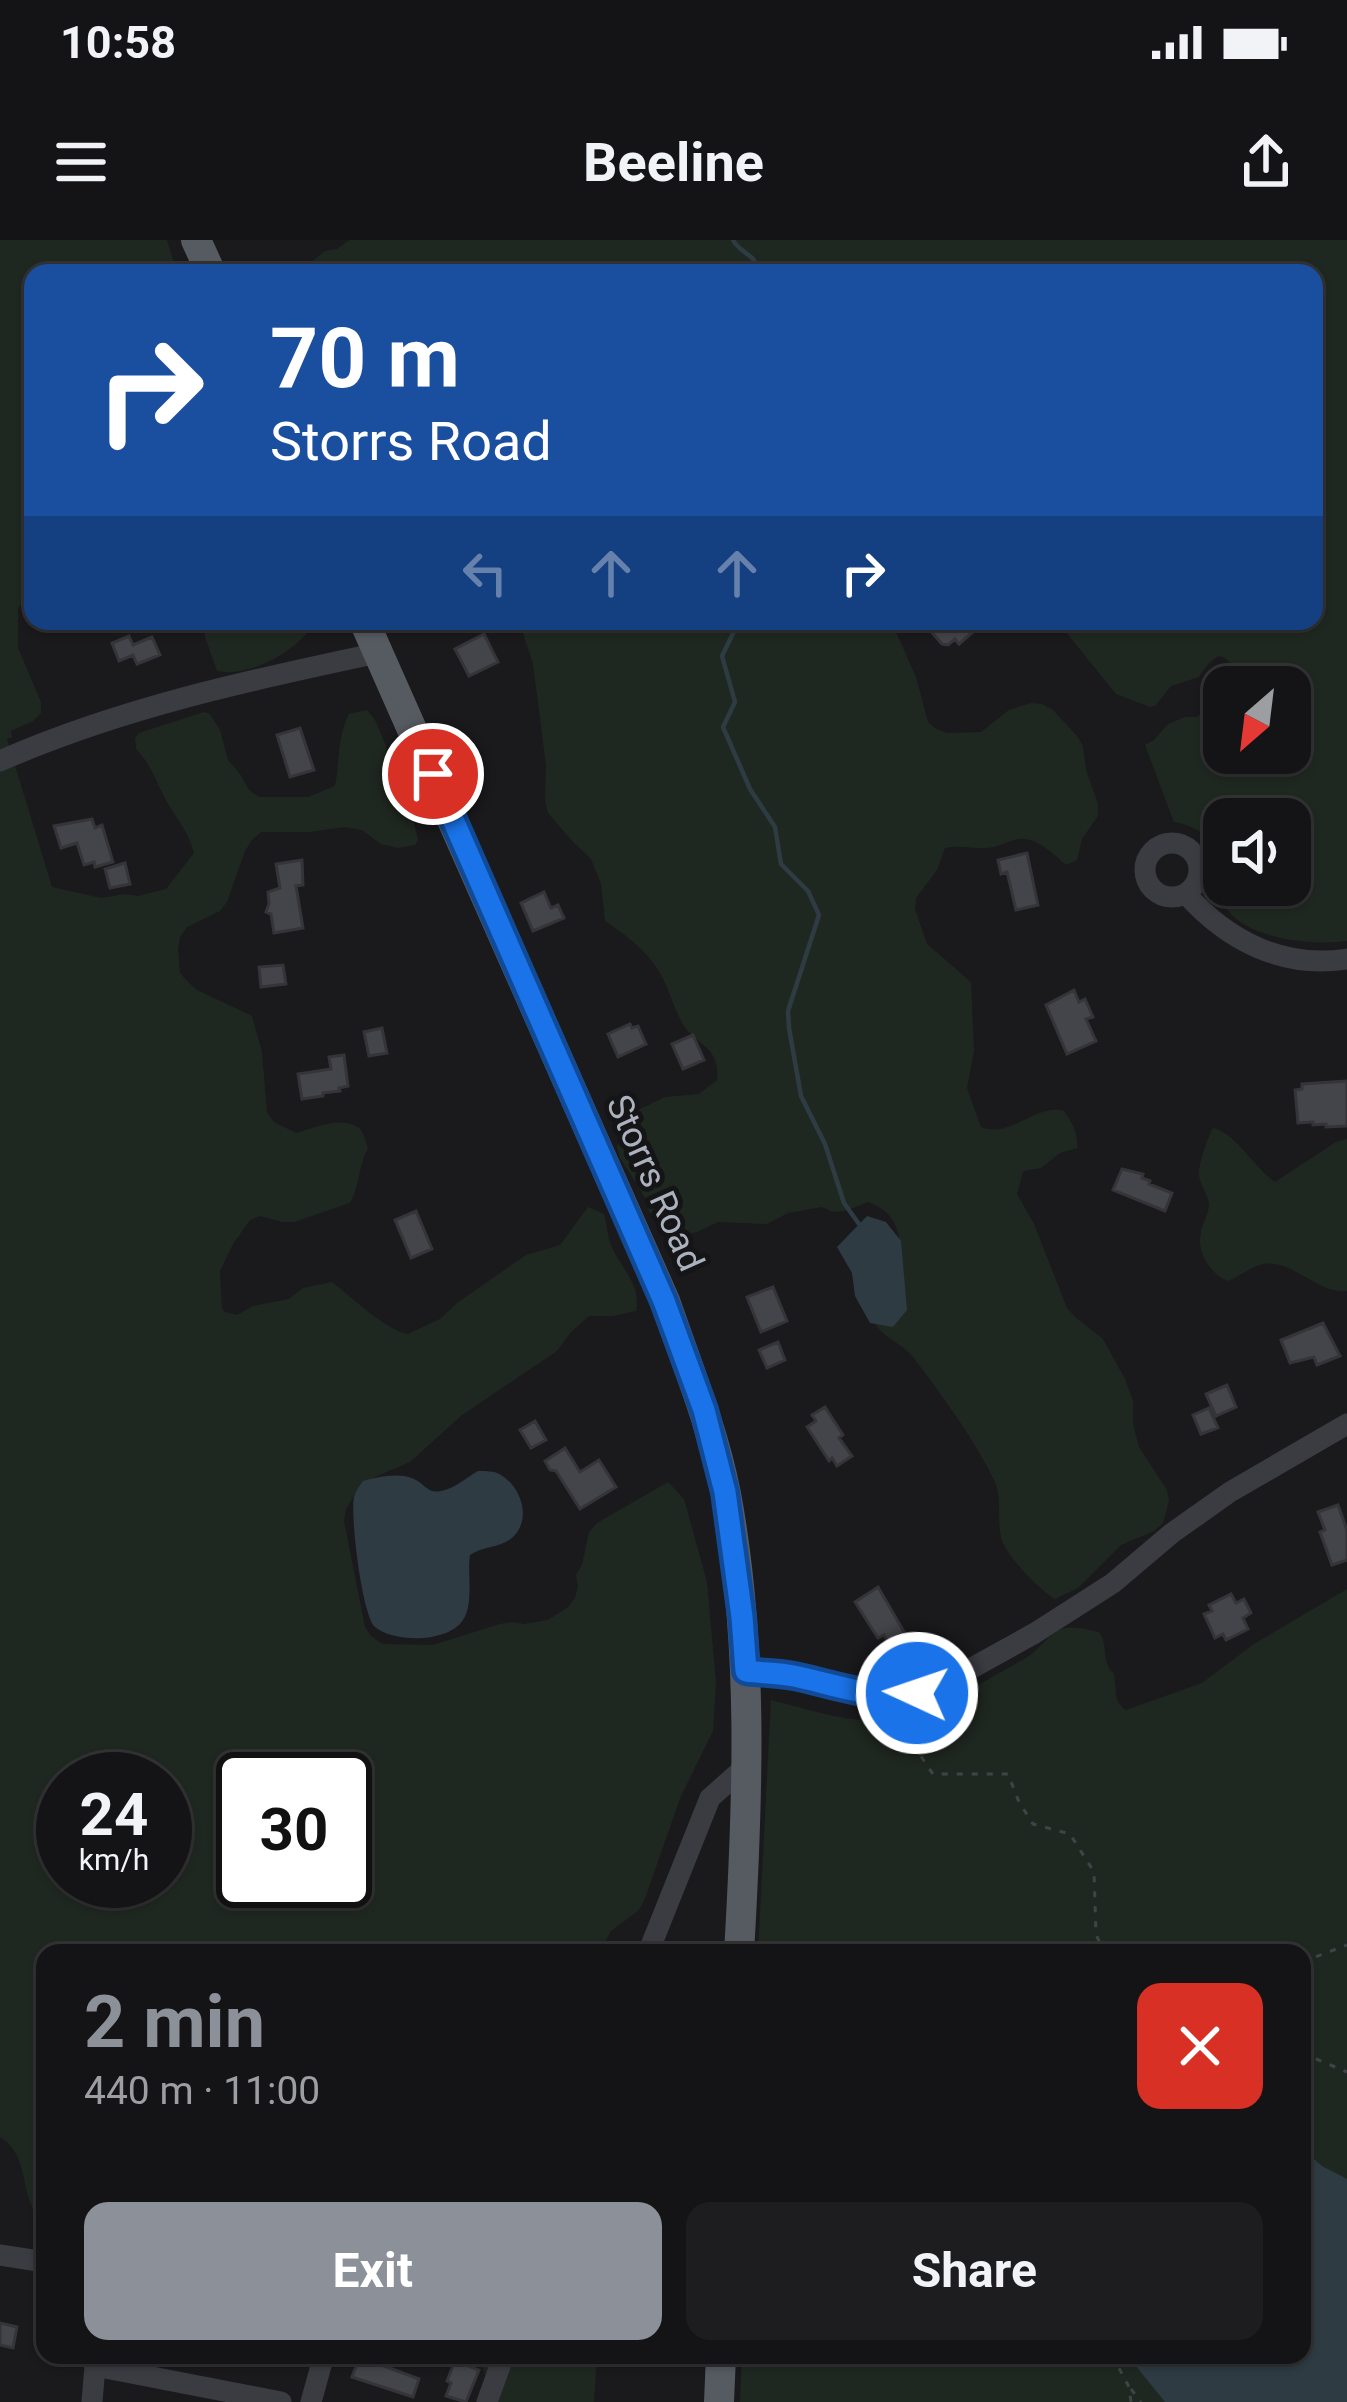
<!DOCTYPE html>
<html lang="en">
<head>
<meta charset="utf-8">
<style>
  :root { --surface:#141416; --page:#1d1d1f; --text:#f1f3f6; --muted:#9d9ea1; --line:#333335; --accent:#8c9099 }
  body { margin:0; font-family:Roboto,sans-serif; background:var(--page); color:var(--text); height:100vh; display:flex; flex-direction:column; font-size:45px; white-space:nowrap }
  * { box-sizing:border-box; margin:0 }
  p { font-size:39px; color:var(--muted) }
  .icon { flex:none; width:66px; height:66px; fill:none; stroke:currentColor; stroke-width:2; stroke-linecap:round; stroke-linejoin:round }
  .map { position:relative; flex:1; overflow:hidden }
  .side { position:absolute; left:36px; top:1704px; width:1275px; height:420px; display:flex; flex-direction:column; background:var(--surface); border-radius:24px; box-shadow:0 3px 9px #0004,0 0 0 3px var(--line) }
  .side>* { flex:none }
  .top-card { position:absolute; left:24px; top:24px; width:1299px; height:366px; border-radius:24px; box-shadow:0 3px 9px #0004,0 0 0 3px var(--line); background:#1a4fa0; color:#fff; overflow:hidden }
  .needle { width:78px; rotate:208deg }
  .buttons { position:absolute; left:1203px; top:426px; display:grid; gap:24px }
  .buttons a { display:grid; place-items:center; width:108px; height:108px; border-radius:24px; background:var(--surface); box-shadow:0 3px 9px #0004,0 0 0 3px var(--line); font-size:60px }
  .speed { position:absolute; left:36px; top:1512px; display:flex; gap:24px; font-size:60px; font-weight:700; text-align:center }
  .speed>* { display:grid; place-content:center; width:156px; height:156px; border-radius:50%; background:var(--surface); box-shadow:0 3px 9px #0004,0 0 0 3px var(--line); line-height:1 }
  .speed small { font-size:30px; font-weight:400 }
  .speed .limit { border:6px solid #111; border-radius:18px; background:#fff; color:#111 }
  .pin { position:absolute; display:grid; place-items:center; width:102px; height:102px; color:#fff; margin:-51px; border:6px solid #fff; border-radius:50%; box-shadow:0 3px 12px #0007 }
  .me { position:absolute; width:132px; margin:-66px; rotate:273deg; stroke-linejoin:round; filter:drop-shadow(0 0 9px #0008) }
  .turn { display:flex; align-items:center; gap:42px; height:252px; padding:0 48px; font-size:54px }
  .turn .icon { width:156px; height:156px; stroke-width:2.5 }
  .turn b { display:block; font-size:84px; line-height:102px }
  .lanes { display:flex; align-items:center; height:114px; padding:0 48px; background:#0003; justify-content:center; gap:60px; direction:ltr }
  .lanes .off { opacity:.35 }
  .round { display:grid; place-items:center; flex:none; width:126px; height:126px; border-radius:24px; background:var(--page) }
  .head { display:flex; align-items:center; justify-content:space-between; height:204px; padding:0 48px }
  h1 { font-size:72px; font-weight:700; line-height:90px; color:var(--accent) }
  .cta { display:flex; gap:24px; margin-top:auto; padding:24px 48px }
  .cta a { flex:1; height:138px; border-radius:24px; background:var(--accent); color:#fff; font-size:48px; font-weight:700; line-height:138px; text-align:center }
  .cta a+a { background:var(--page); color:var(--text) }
  .status { display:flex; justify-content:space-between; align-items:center; height:84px; padding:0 60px; background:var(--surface); direction:ltr }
  .status svg { height:33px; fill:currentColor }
  header { display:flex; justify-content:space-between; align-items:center; height:156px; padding:0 48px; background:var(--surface); font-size:54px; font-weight:700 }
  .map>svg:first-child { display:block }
  .green { fill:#1f2820; fill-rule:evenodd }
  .water { fill:#2e3b42 }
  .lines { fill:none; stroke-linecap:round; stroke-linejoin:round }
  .stream { stroke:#2e3b42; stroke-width:4.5 }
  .building { fill:#44454a; stroke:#343439; stroke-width:3 }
  .path { stroke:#404449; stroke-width:3; stroke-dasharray:6 9; stroke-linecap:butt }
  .street { stroke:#3a3c42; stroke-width:21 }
  .primary { stroke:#565a61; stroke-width:30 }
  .route-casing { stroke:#114b97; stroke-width:30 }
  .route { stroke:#1a73e8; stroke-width:21 }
  .labels { text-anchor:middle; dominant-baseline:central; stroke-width:10; stroke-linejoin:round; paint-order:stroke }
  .street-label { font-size:36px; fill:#abb2bd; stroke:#151518 }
</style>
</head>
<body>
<div class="status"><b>10:58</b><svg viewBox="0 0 49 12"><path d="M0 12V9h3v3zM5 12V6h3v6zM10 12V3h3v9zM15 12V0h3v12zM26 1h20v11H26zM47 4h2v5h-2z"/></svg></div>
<header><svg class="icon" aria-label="menu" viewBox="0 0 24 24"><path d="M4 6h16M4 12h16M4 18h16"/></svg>Beeline<svg class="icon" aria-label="share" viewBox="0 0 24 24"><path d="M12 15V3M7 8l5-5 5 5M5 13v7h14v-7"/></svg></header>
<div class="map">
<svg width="1347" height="2162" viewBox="0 0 1347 2162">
  <rect width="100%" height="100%" fill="#1a1a1d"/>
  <path class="green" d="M0,0H167L177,33H33V357L26,359L18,368V408L41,462V473L33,481L11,491L12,497L7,499L52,647L101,658L125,654L138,656L166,649L194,613C188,590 177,580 166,560C156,542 151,524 136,509L135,498L139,493L204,472L210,474L220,490L228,520L240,534L249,550L259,557H308L335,546C340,521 337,497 349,474L367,470L375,480L386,506L392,537L409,564L418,600L415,605L398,608L381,604L362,590L345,587L309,592H261L252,600L245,611L227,662L220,671L187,687L180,697L178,709L180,733L188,742L197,750L252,776L262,812L267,872L274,882L296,893C313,888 342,875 359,888C363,891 366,903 368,908C358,926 360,945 350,963L294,982H282L260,976L250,980L233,1004L220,1031L222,1068L225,1072L237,1075L253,1066L289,1059L303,1048L332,1042C352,1057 385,1090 408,1094L440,1079L457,1063L526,1015L560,1005L588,967L604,974C607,984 607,995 611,1005C620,1028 642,1044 636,1071L613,1076H589L571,1092L557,1111L462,1175L410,1222L377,1236L358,1249L346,1269L344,1281L365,1387L371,1396L382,1404L433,1405L500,1384L512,1382L524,1384L548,1380L568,1367L575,1358L578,1346L576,1335L582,1325L589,1292L597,1283L668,1242L684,1259L707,1342L716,1443L713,1491L681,1556L645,1658L639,1670L611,1691L599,1713H45V1992C39,1980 32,1969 28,1956C22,1934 22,1910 0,1897ZM63,1539H165V1641H63ZM243,1539H345V1641H243Z
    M350,0H1347V701C1310,706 1232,699 1219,654C1217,644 1219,635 1219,625C1216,600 1197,585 1174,582L1145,505L1154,500L1168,484L1185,477H1196L1224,461V513H1290V447H1238L1237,429L1224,417L1218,416L1209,423L1199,437L1171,446L1156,465L1150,467L1116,454L1057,381H1314V33H297L325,11L337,9ZM1290,579V645H1224V579Z
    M204,381H315C300,410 250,438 217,431L205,397Z
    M519,381H891L916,437L928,482L936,489L947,493L981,492L1009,470L1031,463L1042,464L1053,470L1077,496L1083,506L1086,530L1098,564V576L1082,599L1077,620L1066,625C1052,613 1034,594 1014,600C1003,603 997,608 985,608C971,608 959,605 945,608L937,630L916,658L915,669L927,704L971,742L974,811L967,848L981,887C1011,899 1036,863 1064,871C1073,884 1078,893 1077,908L1060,913L1041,928L1023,931L1017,954L1034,984L1067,1068L1075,1077L1103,1099L1125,1139L1133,1161V1184L1139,1207L1167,1250L1169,1261L1163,1283L1154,1291L1121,1305L1078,1348L1055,1359C1040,1350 1004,1314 1001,1297C997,1279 1002,1258 995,1242C975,1200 941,1154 913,1117C901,1102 882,1098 873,1080L897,1055C899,1018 911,977 868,962L845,971L833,972L822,967L788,973L767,984L718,982L697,992L672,997L661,992L649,971L646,959L620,918L617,907L624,885L630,874L665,857L699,854L717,840C720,807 700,808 684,786C674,770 670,750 660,733C648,712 625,694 605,681L601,644L591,619L573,602L548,573L545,561L546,525L533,424Z
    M1213,888C1236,893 1254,928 1275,942L1336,902L1347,899V1051C1317,1054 1293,1019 1263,1024C1251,1026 1240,1037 1227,1041C1210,1033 1196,1012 1201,992C1203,982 1209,974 1209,964C1208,954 1200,945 1199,935C1198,926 1208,896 1213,888Z
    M1347,1349V2162H740L742,2115H1302V1713H758L771,1460C812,1470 856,1487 899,1478C936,1471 992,1437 1026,1418C1039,1410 1048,1394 1062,1389C1074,1385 1088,1390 1099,1392C1107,1404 1103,1410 1107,1423C1112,1439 1114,1425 1115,1443C1117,1458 1114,1461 1126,1470L1202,1443L1254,1404Z
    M442,2115H597L594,2162H482L486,2139L483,2128Z"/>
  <path class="water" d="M867,976L886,982L901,1001L907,1070L893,1087L870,1083L855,1056L852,1033L837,1007Z
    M478,1231C483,1231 492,1231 497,1233C520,1243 533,1278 513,1297C501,1308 482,1306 470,1315C467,1335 474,1363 463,1380C448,1403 394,1403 375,1387C362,1376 350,1275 354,1257C356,1250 359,1247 363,1241C377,1237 400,1232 414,1239C425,1244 428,1254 441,1251C454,1249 467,1237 478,1231Z
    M1302,1909L1322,1926L1347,1939V2162H1165L1127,2115H1302Z"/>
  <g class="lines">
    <path class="stream" d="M733,0C740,14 758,14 758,33
      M739,381L722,416L735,462L723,487L750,549L775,587L781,624L808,651L819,675L788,771L789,788L801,856L825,904L844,963L859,984"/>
  </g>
  <path class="building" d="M922,381H965L974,391L959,404L955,399L948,405L942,404Z
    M484,394L498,422L469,436L455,409Z
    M129,396L133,405L152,397L160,415L137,424L133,415L119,421L112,403Z
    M300,488L314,530L290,537L277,495Z
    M92,579L95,588L102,585L113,622L95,627L94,622L84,625L77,603L61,608L54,586Z
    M1027,613L1038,665L1016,670L1007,632L1001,634L998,620Z
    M302,620L303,645L296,646L303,688L274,693L271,674L266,672L269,664L268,652L280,648L276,624Z
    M125,623L130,644L110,648L105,629Z
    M544,652L551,668L558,665L564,678L533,691L521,663Z
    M283,725L286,744L261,747L259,727Z
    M1074,750L1079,762L1085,759L1093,777L1086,779L1096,801L1067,814L1046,765Z
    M630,784L632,788L638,786L646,804L618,817L608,794Z
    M382,788L387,813L369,816L364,792Z
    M693,795L704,820L683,829L672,804Z
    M344,815L348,846L339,848L340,851L323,853V856L302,859L298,834L331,829L329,817Z
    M1347,841V886L1326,887V884L1313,885V882L1298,883L1295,850L1302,849V844Z
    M1122,929L1143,934L1142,938L1150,941L1149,944L1172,953L1165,971L1113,950Z
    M416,971L432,1009L411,1018L395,980Z
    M773,1047L787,1081L761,1092L747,1057Z
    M1323,1083L1340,1116L1317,1125L1314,1117L1290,1123L1281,1100Z
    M778,1102L785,1120L767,1128L759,1110Z
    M1227,1145L1236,1167L1216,1176L1206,1154Z
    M825,1167L843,1195L839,1198L852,1216L837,1226L832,1218L829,1221L807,1187L816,1181L812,1175Z
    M1209,1168L1218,1188L1201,1194L1193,1175Z
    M535,1181L546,1200L531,1208L520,1190Z
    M565,1208L580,1232L599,1220L616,1247L580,1269L556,1231L550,1230L545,1221Z
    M1338,1265L1347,1290V1320L1332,1325L1320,1292L1325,1290L1318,1272Z
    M878,1347L907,1397L891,1407L884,1395L878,1398L855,1362Z
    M1231,1354L1236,1363L1244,1359L1251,1373L1243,1378L1248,1389L1226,1400L1223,1394L1215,1398L1204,1374L1212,1371L1209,1365Z
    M0,2083L17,2087L13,2108L0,2105Z
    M360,2115H388L384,2126L419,2139L413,2157L352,2137Z
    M455,2121L479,2130L466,2162L446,2156L451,2143L447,2141Z"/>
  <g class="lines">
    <path class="path" d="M917,1473L916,1509L933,1534H1008L1019,1562L1033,1584L1070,1594L1094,1632L1096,1694L1104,1713
      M1302,1722L1347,1705
      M1302,1813L1347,1832
      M1112,2115L1129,2147L1131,2162
      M1131,2149L1141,2162"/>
    <path class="street" d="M0,521C120,468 250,440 378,413
      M1145 630a27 27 0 1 1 54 0a27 27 0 1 1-54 0Z
      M1186,654C1228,701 1283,729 1347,719
      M746,1431L786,1435L874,1454L900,1456L917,1453L972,1428L1035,1393L1113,1343L1172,1293L1230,1252L1347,1184
      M648,1713L710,1558L745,1527
      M0,2015L45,2022
      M91,2116L95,2126L92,2162
      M95,2126L281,2162
      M311,2162L324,2115
      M487,2162L504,2115"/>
    <path class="primary" d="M196,0L211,33
      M364,381L665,1061C687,1125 713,1188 726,1254C754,1405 748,1560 739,1713
      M719,2162L721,2115"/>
  </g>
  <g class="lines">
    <g class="route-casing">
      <path id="route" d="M433,534L664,1061L704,1170L725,1252L742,1377L746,1431C762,1433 778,1433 794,1436C833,1444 877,1461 917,1453"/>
    </g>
    <use href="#route" class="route"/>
  </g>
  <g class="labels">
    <g class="street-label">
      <text transform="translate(655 943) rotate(66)">Storrs Road</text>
    </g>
  </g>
</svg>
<div class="buttons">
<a><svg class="needle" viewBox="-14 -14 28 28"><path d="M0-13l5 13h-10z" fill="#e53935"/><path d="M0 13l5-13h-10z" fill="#9d9ea1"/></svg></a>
<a><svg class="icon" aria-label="sound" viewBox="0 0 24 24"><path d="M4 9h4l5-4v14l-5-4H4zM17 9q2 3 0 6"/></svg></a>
</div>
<div class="speed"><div>24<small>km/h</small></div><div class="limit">30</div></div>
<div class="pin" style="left:433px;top:534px;background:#d93025"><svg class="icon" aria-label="arrive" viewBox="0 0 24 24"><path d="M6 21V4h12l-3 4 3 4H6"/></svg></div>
<svg class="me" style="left:917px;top:1453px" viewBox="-20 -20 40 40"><circle r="17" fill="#1a73e8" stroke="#fff" stroke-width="3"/><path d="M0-11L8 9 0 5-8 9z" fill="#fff"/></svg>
<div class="top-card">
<div class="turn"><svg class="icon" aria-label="right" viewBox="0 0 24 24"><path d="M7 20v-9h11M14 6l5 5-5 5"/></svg><div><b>70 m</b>Storrs Road</div></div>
<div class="lanes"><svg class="icon off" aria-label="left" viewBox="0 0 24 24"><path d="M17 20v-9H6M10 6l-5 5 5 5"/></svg><svg class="icon off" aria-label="ahead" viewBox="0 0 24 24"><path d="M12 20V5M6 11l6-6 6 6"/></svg><svg class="icon off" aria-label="ahead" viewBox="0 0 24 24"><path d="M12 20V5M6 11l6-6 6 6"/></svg><svg class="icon" aria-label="right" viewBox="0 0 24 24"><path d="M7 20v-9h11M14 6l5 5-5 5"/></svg></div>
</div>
<section class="side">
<div class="head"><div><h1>2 min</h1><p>440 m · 11:00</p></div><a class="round" style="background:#d93025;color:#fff"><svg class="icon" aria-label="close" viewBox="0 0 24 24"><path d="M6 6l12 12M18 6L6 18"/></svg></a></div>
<div class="cta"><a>Exit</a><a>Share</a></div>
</section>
</div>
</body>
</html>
